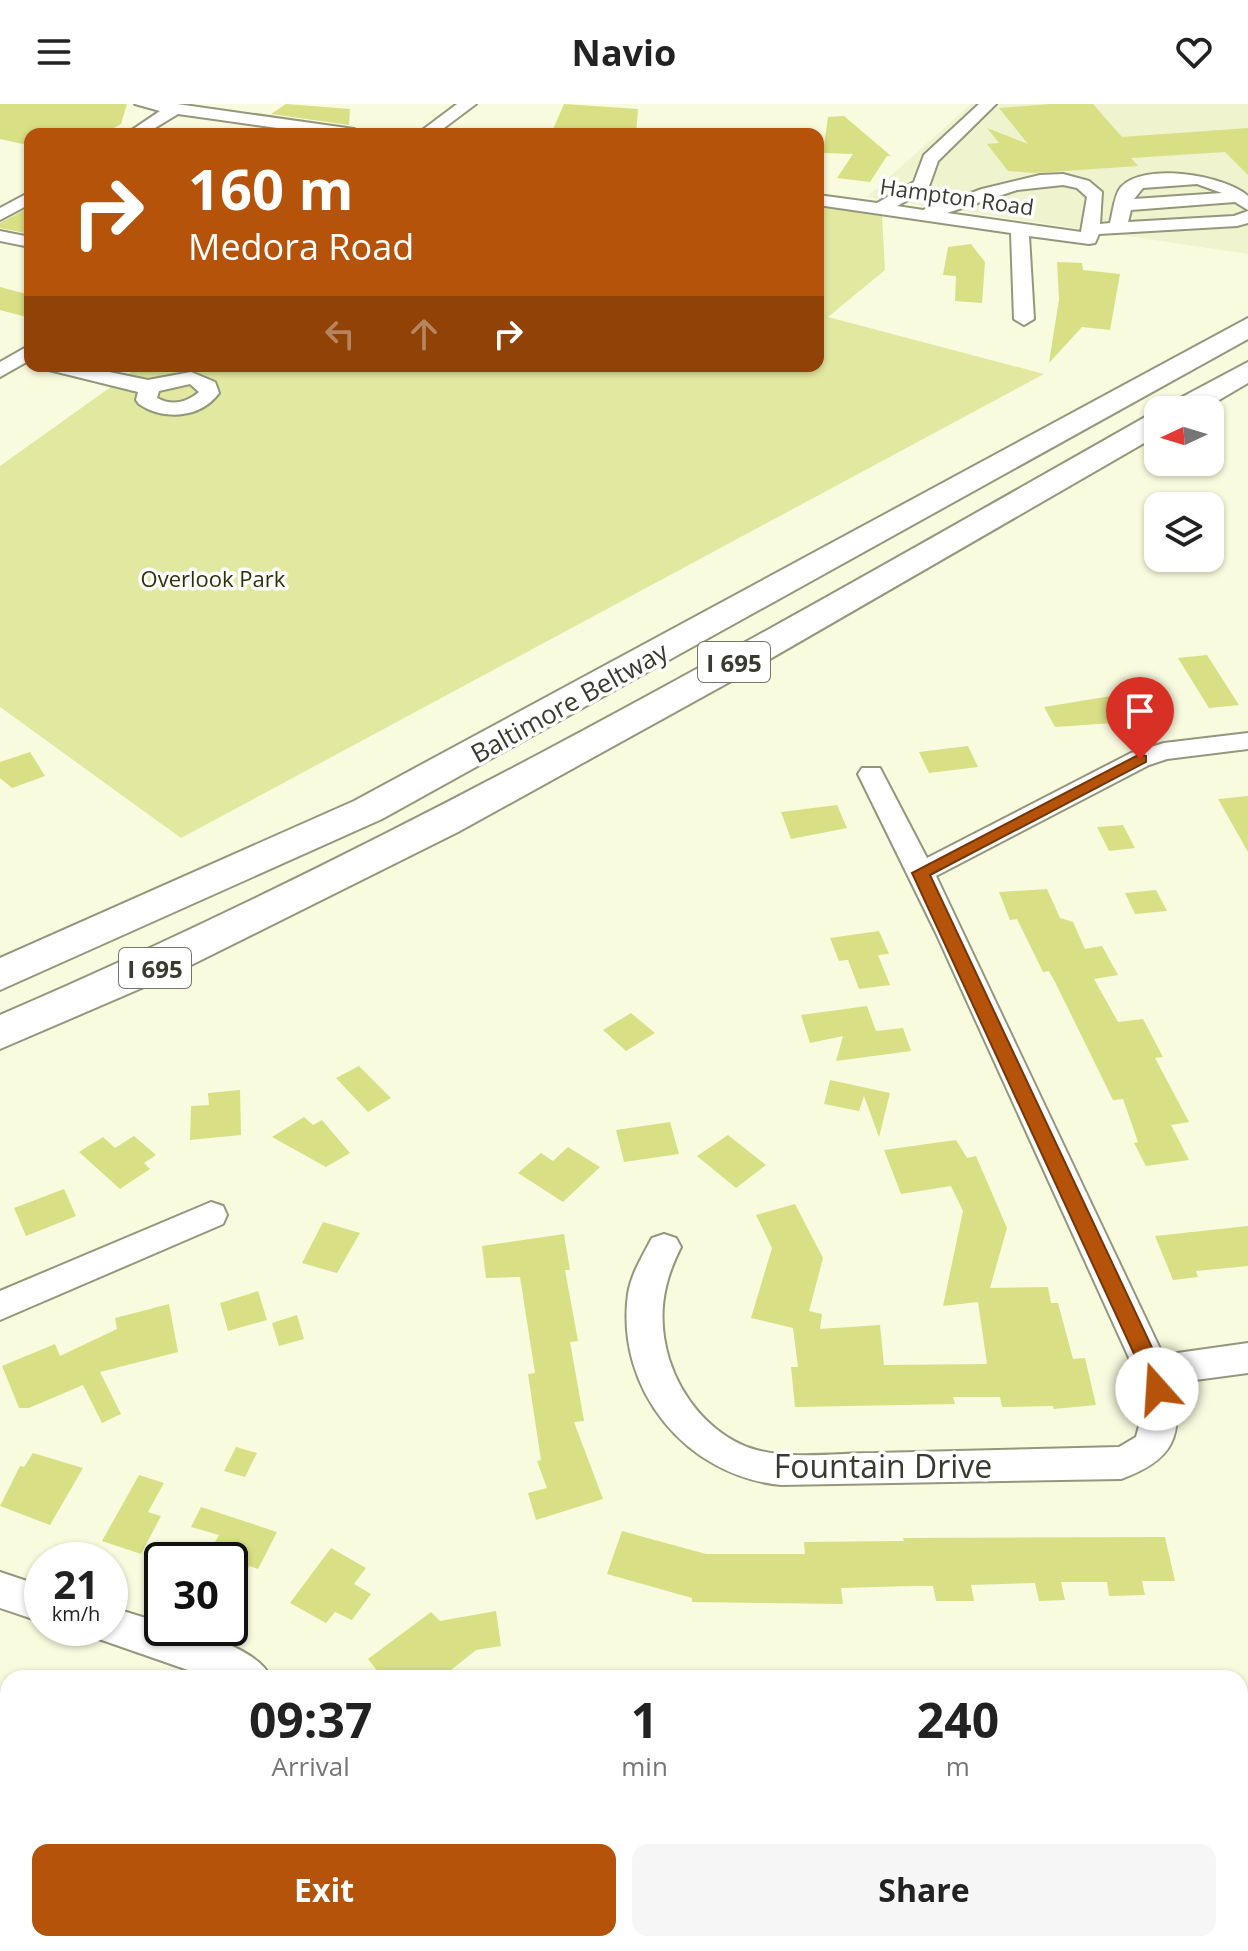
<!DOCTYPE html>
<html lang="en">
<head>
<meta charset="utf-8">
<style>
  :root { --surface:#fff; --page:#f6f6f6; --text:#222; --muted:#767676; --accent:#b45309 }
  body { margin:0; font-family:"Open Sans",sans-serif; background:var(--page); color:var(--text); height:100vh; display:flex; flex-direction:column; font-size:30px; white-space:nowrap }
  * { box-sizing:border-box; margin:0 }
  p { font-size:26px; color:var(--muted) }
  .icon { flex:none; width:44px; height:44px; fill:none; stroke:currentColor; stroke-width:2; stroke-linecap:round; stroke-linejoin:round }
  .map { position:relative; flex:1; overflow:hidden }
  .sheet { position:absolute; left:0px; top:1566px; width:1248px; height:282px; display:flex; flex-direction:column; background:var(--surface); border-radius:24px 24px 0 0; box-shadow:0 2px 6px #0004 }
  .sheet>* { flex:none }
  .hud { position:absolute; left:24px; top:24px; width:800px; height:244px; border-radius:16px; box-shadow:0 2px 6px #0004; background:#b45309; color:#fff; overflow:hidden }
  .needle { width:52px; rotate:266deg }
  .controls { position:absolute; left:1144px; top:292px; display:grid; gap:16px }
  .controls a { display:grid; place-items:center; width:80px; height:80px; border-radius:16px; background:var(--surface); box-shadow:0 2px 6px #0004; font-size:40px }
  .speed { position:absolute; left:24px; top:1438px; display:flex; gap:16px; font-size:40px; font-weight:700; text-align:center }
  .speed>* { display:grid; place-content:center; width:104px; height:104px; border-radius:50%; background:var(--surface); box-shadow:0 2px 6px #0004; line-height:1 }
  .speed small { font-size:20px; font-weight:400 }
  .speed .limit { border:4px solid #111; border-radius:12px; background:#fff; color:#111 }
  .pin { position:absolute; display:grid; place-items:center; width:68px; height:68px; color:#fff; margin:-82px -34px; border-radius:50% 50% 50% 0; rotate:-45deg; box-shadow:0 0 8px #0007 }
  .pin .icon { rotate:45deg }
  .me { position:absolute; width:88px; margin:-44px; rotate:341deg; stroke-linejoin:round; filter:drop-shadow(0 0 6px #0008) }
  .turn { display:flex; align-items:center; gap:28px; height:168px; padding:0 32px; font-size:36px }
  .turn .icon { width:104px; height:104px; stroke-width:2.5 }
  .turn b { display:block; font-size:56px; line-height:68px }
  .lanes { display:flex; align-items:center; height:76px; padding:0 32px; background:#0003; justify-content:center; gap:40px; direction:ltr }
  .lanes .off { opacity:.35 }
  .eta { display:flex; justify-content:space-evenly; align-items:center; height:136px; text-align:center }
  .eta b { font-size:48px; font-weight:700; line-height:56px }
  .primary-button { display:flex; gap:16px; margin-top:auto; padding:16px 32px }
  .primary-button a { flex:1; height:92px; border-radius:16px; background:var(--accent); color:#fff; font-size:32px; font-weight:700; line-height:92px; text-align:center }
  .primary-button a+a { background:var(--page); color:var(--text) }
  header { display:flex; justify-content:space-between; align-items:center; height:104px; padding:0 32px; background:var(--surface); font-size:36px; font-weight:700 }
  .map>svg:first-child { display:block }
  .built { fill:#eff3ce }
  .green { fill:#e2e89f }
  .building { fill:#d9df84 }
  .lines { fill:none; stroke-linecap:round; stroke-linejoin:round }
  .minor-casing { stroke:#94977c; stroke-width:4 }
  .highway-casing { stroke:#94977c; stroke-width:4 }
  .minor { fill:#fff; fill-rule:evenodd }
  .highway { fill:#fff; fill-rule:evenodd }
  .route { fill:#b45309; stroke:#753606; stroke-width:2 }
  .labels { text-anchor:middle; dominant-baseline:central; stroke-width:7; stroke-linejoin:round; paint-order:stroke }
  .far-street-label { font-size:22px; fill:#3a3b30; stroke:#fff }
  .far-park-label { font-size:22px; fill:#2f3109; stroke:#fff }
  .shield { fill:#fff; stroke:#75766e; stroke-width:2 }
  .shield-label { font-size:24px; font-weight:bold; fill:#3a3b30 }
  .street-label { font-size:26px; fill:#3a3b30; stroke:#fff }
  .near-street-label { font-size:32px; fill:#3a3b30; stroke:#fff }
</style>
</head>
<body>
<header><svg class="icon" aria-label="menu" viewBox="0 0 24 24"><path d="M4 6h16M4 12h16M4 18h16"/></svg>Navio<svg class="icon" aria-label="heart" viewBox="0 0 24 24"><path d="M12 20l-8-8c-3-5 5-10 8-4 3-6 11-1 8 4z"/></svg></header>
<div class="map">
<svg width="1248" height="1847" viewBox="0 0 1248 1847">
  <rect width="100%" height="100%" fill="#f8fbde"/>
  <path class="built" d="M971,0H1248V150L867,93Z"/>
  <path class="green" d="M818,102L882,112L885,166L828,213L1044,270L181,734L0,603V362L140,262H818Z"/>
  <path class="building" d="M0,0H127L121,20L103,30H75L50,24L40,30H30V36L23,40L0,35Z
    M286,0L350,5L349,21L271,10Z
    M564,0L638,5L636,30H551Z
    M1051,0H1093L1122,33L1248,24V71L1225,48L1131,54L1138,62L1035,69L1008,67L987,40L999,39L987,24L1028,40L999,4Z
    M844,12L891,52H887L870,78L837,74L853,50L823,49L828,13Z
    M30,103V130L0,124V119Z
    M971,140L985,158L982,199L955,197L956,172L943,171L948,143Z
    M1057,158L1082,159L1083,166L1120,170L1110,226L1082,223L1049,259L1059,195Z
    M0,183L30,191V214L0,206Z
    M1207,551L1239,601L1209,604L1178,554Z
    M1111,592L1123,614L1111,616L1113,619L1055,623L1044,603Z
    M968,642L978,663L929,669L919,648Z
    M30,648L45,672L12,684L0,674V658Z
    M1248,692V748L1218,695Z
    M837,701L847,724L791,735L781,708Z
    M1123,721L1135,744L1109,747L1097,723Z
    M1047,785L1060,814L1073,818L1085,845L1102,842L1118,871L1094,875L1118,918L1143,915L1163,953L1155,954L1189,1018L1171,1021L1189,1056L1146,1062L1134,1039L1138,1038L1123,995L1113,996L1056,880L1049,867L1043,868L1017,815L1010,816L999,788Z
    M1156,786L1167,807L1135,810L1125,789Z
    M879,827L889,850L878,851L890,881L859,885L848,856L839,857L830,834Z
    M867,902L876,927L903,924L911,947L836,957L843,932L810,939L801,911Z
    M631,909L655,929L626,947L603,926Z
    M359,962L391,994L368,1008L336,974Z
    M830,976L890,989L879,1033L864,992L859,1007L824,1000Z
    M240,986L241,1031L190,1036L191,1002L209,1001L208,989Z
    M304,1013L313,1021L322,1016L350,1049L326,1063L272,1033Z
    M670,1018L679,1050L624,1058L616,1026Z
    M728,1031L766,1061L736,1084L697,1052Z
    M134,1032L156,1051L144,1059L150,1065L120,1085L79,1048L103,1033L115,1044Z
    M956,1036L967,1054L976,1052L1007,1124L990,1184L1048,1183L1051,1199H1058L1073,1255L1085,1254L1096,1301L1054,1305L1053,1302L1002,1303L1000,1293H953L955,1300L795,1303L791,1263H798L793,1224L751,1214L772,1144L756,1111L795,1100L823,1154L809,1207L822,1210L820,1225L880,1221L884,1261L987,1260L978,1198L943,1202L963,1107L951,1082L901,1090L884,1046Z
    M568,1043L600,1063L563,1098L518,1069L541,1049L553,1057Z
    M64,1085L76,1112L26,1132L14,1104Z
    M323,1118L360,1129L337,1169L302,1159Z
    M1248,1122V1162L1196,1167L1198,1173L1173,1176L1155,1132Z
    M564,1130L570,1166H565L578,1237L570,1238L584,1317L574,1318L603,1395L536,1416L528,1389L547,1384L537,1357L541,1356L528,1270L535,1269L520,1173L486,1174L482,1142Z
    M258,1187L267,1216L228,1227L220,1199Z
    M169,1200L178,1248L100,1268L121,1310L102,1319L83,1281L29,1304H19L2,1262L55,1240L60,1252L117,1225L115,1214Z
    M297,1211L304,1235L279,1242L272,1219Z
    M236,1343L257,1349L245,1373L224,1367Z
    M33,1349L83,1364L50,1421L0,1402L20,1362L24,1363Z
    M139,1371L164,1379L148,1408L161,1412L141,1450L102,1437Z
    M201,1403L277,1428L258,1465L249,1462L230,1500V1456H205L219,1431L191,1423Z
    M622,1427L706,1450H805L804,1438L904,1437L903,1434L1165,1433L1175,1477H1142L1145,1491L1109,1492L1107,1478H1061L1065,1496L1039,1497L1035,1479L971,1481L974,1497H936L933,1482H912L841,1484L843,1500L692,1498V1494L607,1470Z
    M331,1444L366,1464L354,1480L371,1490L352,1516L335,1508L326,1519L290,1499Z
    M496,1507L501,1542L476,1546L441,1574H383L368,1555L431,1508L440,1517Z"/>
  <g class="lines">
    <g class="minor-casing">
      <path id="minor" d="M135,0H177L354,25L362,30H320L178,10L145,30H126L160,7Z
        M457,0H476L436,30H417Z
        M979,0H996L938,57L928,85L897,102L923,106L982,85L1040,71L1063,70L1089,77L1102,88L1100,120L1110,119C1113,108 1114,91 1121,83C1144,58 1224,71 1248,92V106L1235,98L1131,106L1128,118L1234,112L1248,107V119L1237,122L1099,130L1095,139L1089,140L1029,132L1034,215L1024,221L1014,215L1011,129L818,101V91L877,99L914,78L924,51ZM1197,80L1222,89L1134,95L1143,84ZM1063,81L1077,84L1087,93L1081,128L947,109L1017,86Z
        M30,88V100L0,116V104Z
        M0,127L30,133V143L0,137Z
        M30,241V256L0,273V258Z
        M46,262H80L148,276L191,268L215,278L219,289C201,314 164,317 139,300L136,296L138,288L49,266ZM190,280L199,288C186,299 172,302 157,294L159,287Z
        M1248,629V645L1167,655L1149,661L936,772L1163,1251L1248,1239V1269L1173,1279C1184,1333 1173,1356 1121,1375L781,1381C687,1372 615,1286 628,1190C631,1170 643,1151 652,1134L664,1130L676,1134L681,1143C662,1180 657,1215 669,1255C681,1293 709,1328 747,1343C785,1357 835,1349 875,1349C957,1347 1038,1345 1119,1343L1136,1333L1142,1311L1135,1267L936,829L858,670L862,664H880L927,754L1131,649L1164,639Z
        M211,1098L223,1102L227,1111L223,1120L0,1216V1187Z
        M0,1468L42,1482V1518L0,1504Z
        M110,1503L162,1519V1524C192,1524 259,1545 271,1574H211L96,1534L92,1524H110Z
        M1240,1790L1248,1793V1837L1240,1834Z
        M208,1840H267L264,1847H205Z
        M401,1840H445L447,1847H403Z"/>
    </g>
    <g class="highway-casing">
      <path id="highway" d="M1248,214V235L382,715L0,886V854L354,697Z
        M1248,258V279L1202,306H1165L1169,300Z
        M1158,309V331L744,570L458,728L165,874L0,945V911C398,740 771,525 1147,312Z"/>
    </g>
    <use href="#minor" class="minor"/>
    <use href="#highway" class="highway"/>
  </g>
  <path class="route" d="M1140,650L1146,652V658L930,771L1163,1267L1167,1285L1164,1291H1149L1142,1267L912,769Z"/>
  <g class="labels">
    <g class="far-street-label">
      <text transform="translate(957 92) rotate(8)">Hampton Road</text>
    </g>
    <g class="far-park-label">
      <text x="213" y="474">Overlook Park</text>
    </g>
    <g class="shield">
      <rect x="698" y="538" width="72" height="40" rx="6"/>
      <rect x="119" y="844" width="72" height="40" rx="6"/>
    </g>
    <g class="shield-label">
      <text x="734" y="558">I 695</text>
      <text x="155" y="864">I 695</text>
    </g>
    <g class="street-label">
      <text transform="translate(569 598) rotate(-29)">Baltimore Beltway</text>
    </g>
    <g class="near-street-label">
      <text x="883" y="1361">Fountain Drive</text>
    </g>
  </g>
</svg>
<div class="controls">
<a><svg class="needle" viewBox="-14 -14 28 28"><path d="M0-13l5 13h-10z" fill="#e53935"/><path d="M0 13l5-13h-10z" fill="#767676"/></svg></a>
<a><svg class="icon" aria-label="layers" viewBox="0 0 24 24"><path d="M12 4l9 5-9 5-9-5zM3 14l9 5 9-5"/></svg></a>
</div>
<div class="speed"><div>21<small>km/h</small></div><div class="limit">30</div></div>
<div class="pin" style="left:1140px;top:655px;background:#d93025"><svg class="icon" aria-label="arrive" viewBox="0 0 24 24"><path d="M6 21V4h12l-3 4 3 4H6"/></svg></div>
<svg class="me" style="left:1157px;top:1285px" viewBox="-20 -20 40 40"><circle r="19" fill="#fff"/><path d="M0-13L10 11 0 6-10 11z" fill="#b45309"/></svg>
<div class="hud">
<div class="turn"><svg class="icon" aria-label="right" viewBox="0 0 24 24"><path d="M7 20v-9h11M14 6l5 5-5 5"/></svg><div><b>160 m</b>Medora Road</div></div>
<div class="lanes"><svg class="icon off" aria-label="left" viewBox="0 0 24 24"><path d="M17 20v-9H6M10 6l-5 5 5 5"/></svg><svg class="icon off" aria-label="ahead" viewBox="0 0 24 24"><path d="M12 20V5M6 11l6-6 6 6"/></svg><svg class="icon" aria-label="right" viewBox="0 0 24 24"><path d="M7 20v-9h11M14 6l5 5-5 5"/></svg></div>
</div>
<section class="sheet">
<div class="eta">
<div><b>09:37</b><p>Arrival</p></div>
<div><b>1</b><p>min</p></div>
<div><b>240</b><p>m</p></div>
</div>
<div class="primary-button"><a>Exit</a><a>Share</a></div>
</section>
</div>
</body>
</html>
